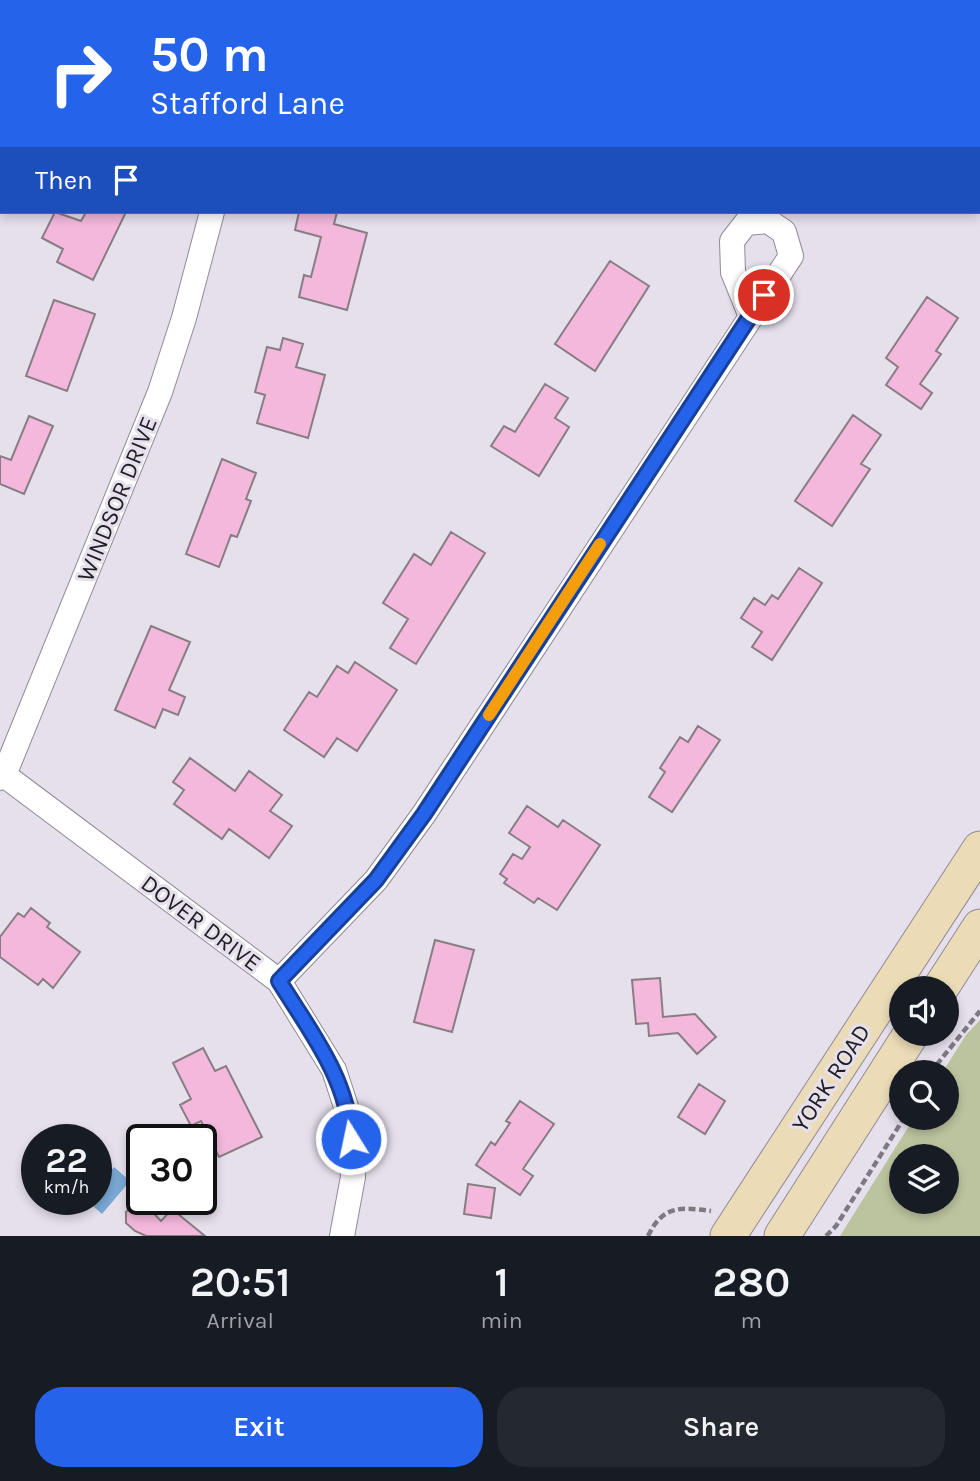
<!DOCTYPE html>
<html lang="en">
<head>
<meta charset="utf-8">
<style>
  :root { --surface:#171b24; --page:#242831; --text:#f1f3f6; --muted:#9ea1a6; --accent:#2563eb }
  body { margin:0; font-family:Karla,sans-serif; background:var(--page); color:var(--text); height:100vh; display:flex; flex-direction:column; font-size:26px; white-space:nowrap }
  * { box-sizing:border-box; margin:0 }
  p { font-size:23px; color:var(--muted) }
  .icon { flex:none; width:38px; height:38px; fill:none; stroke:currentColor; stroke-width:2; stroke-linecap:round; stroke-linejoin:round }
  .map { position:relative; height:1236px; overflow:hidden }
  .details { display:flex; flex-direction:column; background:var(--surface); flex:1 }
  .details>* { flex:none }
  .banner { position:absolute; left:0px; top:0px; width:980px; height:214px; box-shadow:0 4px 10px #0003; background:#2563eb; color:#fff; overflow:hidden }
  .fabs { position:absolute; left:889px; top:976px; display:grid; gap:14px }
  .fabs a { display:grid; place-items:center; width:70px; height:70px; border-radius:50%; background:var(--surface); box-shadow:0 4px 10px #0003; font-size:35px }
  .speed { position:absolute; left:21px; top:1124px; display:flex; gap:14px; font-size:35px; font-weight:700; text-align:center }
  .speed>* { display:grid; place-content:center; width:91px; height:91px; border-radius:50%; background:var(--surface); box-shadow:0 4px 10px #0003; line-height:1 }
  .speed small { font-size:18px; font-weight:400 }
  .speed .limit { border:4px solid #111; border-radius:10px; background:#fff; color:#111 }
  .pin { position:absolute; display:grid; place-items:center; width:60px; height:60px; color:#fff; margin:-30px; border:4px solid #fff; border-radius:50%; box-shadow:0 2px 7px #0007 }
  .me { position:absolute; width:77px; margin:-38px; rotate:350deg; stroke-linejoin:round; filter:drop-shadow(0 0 5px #0008) }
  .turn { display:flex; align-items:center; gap:24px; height:147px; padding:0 35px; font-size:32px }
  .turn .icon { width:91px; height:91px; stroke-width:2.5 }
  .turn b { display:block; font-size:49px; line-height:60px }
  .then { display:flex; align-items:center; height:66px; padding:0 35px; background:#0003; gap:14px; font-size:26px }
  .eta { display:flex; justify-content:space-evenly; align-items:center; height:119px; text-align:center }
  .eta b { font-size:42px; font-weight:600; line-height:49px }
  .cta { display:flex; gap:14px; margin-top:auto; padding:14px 35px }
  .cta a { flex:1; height:80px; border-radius:28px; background:var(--accent); color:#fff; font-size:28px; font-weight:600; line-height:80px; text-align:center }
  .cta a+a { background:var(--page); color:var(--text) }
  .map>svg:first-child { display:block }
  .green { fill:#bcc49f; fill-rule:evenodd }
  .water { fill:#7ba9d5 }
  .building { fill:#f3b8dc; stroke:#897d84; stroke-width:2 }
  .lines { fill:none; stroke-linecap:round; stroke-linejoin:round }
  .street-casing { stroke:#908b96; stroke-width:26 }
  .secondary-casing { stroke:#908b96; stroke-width:37 }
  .path { stroke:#7c7981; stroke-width:4.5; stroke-dasharray:7 3.5; stroke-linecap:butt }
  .street { stroke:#fff; stroke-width:24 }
  .secondary { stroke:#ebdcb7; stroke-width:35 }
  .route-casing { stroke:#184099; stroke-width:18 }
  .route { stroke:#2563eb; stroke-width:12 }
  .slow { stroke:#f59e0b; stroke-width:12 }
  .labels { text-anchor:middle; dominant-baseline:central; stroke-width:6; stroke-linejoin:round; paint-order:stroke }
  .street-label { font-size:24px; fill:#201e22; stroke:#e6e0ed }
</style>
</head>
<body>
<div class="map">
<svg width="980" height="1236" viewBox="0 0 980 1236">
  <rect width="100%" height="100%" fill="#e6e0ed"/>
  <path class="green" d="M980,1020V1236H840L914,1118H947V1073H942L966,1035ZM901,1157H947V1202H901Z"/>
  <path class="water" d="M114,1167L130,1181L102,1214L86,1200L96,1199V1188Z"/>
  <path class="building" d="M55,212L81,221L86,212H126L93,280L57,262L63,249L42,238Z
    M299,212H337L334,224L367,233L347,310L299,297L304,275L311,277L321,237L295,230Z
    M610,261L649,286L595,371L555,344Z
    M927,297L958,318L936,351L941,354L920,384L932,393L921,409L886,385L898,367L886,358Z
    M54,300L95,314L67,391L26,376Z
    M283,338L303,344L296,367L325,375L308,438L257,423L265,395L255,392L267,347L280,350Z
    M545,384L568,398L555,418L569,427L539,476L491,446L504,426L515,432Z
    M853,415L881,435L861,464L870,469L832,526L795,501Z
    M29,416L53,426L24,494L0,484V456L11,460Z
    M222,459L256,473L246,499L251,501L237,537L231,535L219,567L186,554Z
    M451,532L485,553L416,664L390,648L408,619L383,603L414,554L431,565Z
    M799,568L822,583L772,660L752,647L762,632L741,618L754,598L765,605L772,595L778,599Z
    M151,626L190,642L169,690L185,697L178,715L163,709L155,728L115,710Z
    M355,662L397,690L357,751L337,738L324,757L284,730L309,692L317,697L337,666L348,673Z
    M698,726L720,740L672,812L649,797L665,772L660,768L680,737L688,742Z
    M190,758L235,791L249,771L282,795L270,811L292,826L269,858L229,829L222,839L174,804L184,790L173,782Z
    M527,806L558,827L563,820L600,845L557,910L538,898L534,903L504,883L507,879L500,874L513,854L522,859L530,847L509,833Z
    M31,908L50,923L47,927L80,952L53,988L43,979L38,985L0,957V937L18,913L24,917Z
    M435,940L474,950L452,1032L414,1022Z
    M660,978L663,1017L695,1014L716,1037L697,1054L678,1033L649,1036L648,1023L636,1024L632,980Z
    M203,1048L215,1071L226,1066L262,1137L219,1157L201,1121L191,1126L180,1105L191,1099L173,1063Z
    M699,1084L725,1101L705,1134L678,1117Z
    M520,1101L554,1124L523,1169L533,1176L520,1195L476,1165L491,1142L495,1145L510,1123L506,1121Z
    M468,1184L495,1188L491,1218L464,1214Z
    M144,1203L161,1221L172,1209L205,1236H146L135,1231L126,1223V1212L134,1204Z"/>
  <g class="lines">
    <g class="street-casing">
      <path id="street" d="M276,2V0
        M4,775L279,981L334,1070L350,1119L353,1177L342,1236
        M0,778L4,775L160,392L184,318L212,212
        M279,981L376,880L424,814L791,256L784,232L768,221L746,223L732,241L733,272L750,314"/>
    </g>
    <g class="secondary-casing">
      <path id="secondary" d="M940,989L980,927
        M728,1236L980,849
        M782,1236L911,1034"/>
    </g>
    <path class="path" d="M800,0L808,2
      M945,2L946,0
      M978,20H980
      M930,1073L980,1011
      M648,1236C663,1205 680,1207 711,1211
      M826,1236L836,1226L904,1118"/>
    <use href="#street" class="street"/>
    <use href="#secondary" class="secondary"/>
  </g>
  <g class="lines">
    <g class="route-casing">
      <path id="route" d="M351,1139C348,1079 310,1031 279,981L376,880L424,814L764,295"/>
    </g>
    <use href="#route" class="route"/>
    <path class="slow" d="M489,715L600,544"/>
  </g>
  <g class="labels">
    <g class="street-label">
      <text transform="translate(117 499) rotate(-68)">WINDSOR DRIVE</text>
      <text transform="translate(201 923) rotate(37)">DOVER DRIVE</text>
      <text transform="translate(831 1078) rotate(-57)">YORK ROAD</text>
    </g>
  </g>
</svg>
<div class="fabs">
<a><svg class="icon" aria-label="sound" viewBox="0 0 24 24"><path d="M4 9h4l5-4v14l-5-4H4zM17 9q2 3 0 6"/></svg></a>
<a><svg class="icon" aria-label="search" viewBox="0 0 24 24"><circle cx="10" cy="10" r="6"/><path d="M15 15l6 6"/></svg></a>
<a><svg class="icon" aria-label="layers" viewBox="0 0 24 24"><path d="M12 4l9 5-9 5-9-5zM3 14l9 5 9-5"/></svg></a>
</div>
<div class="speed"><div>22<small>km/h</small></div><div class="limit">30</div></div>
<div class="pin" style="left:764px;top:295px;background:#d93025"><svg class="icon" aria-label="arrive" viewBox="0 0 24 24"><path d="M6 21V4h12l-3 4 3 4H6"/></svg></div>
<svg class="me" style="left:351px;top:1139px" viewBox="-20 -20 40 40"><circle r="17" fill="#2563eb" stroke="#fff" stroke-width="3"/><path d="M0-11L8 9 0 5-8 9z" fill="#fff"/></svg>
<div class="banner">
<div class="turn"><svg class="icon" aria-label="right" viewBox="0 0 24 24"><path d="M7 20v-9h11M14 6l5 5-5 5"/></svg><div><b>50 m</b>Stafford Lane</div></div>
<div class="then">Then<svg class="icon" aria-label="arrive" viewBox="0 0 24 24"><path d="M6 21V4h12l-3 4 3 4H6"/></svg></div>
</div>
</div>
<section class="details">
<div class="eta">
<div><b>20:51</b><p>Arrival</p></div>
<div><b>1</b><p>min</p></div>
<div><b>280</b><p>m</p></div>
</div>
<div class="cta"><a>Exit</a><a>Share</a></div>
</section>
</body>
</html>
